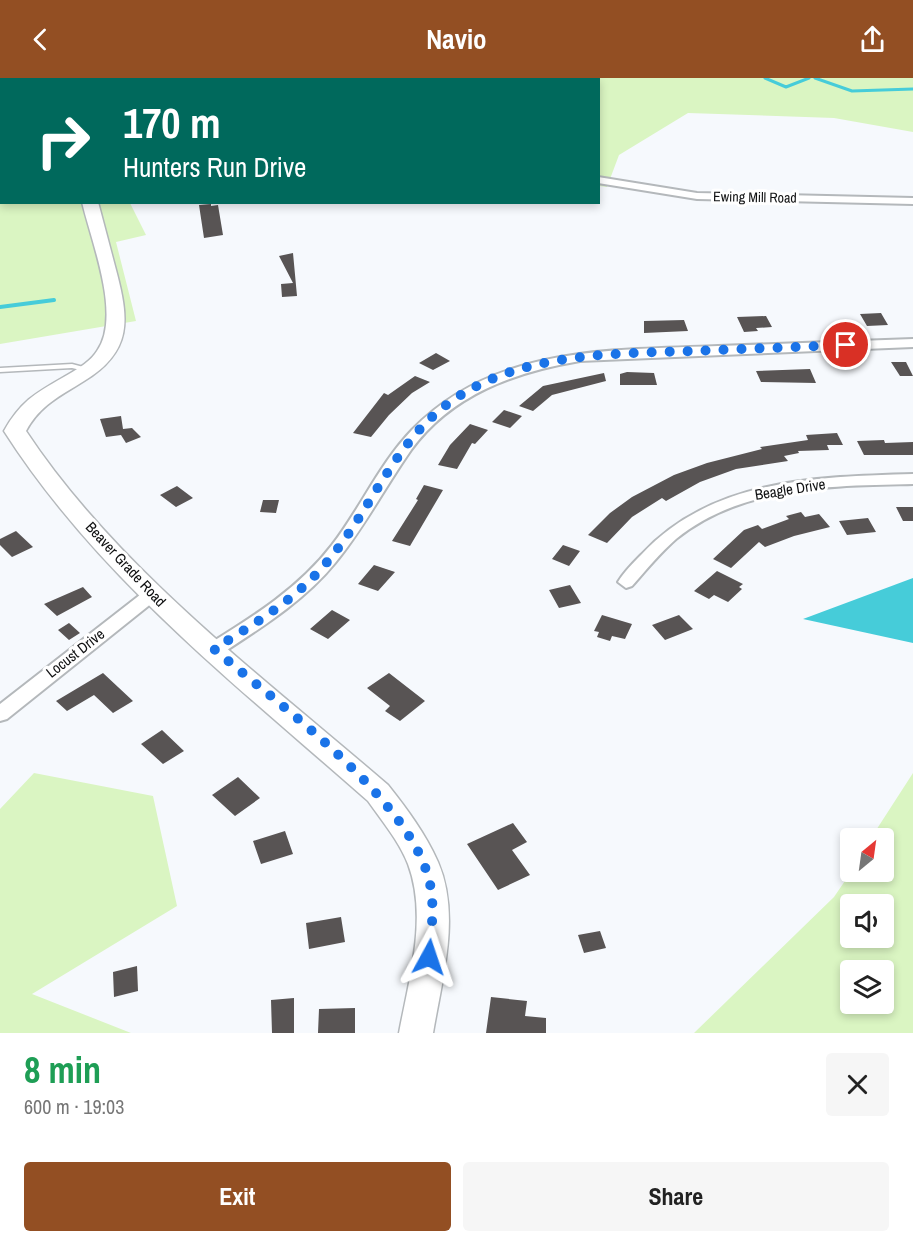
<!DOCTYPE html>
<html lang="en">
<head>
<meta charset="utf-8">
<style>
  :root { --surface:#fff; --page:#f6f6f6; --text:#222; --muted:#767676; --accent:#934f23 }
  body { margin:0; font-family:"Archivo Narrow",sans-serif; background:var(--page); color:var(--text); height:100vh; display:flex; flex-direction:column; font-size:22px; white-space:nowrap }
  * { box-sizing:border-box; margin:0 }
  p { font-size:20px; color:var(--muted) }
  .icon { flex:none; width:33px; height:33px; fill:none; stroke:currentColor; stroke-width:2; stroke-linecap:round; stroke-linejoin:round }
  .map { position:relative; height:955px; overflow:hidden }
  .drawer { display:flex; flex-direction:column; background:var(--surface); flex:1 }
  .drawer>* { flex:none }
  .top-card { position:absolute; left:0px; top:0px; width:600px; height:126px; box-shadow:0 3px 9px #0003; background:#00695c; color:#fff; overflow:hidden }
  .needle { width:39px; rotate:29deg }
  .buttons { position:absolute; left:840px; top:750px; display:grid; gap:12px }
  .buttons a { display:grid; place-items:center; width:54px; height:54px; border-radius:6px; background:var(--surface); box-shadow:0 3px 9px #0003; font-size:30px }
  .pin { position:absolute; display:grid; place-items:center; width:51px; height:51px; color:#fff; margin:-26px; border:3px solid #fff; border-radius:50%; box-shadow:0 2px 6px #0007 }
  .me { position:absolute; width:66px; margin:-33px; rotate:5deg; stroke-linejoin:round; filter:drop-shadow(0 0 4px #0008) }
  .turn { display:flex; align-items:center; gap:21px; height:126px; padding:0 24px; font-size:27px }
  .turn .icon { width:78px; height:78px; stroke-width:2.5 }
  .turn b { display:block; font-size:42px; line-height:51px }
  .round { display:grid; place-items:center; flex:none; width:63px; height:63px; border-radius:6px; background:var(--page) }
  .headline { display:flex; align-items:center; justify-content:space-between; height:102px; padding:0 24px }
  h1 { font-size:36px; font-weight:700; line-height:45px; color:#1e9e55 }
  .button { display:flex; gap:12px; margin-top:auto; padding:12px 24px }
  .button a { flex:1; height:69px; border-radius:6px; background:var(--accent); color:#fff; font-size:24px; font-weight:700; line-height:69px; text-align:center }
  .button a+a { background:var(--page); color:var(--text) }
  header { display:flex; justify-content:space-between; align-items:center; height:78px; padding:0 24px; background:var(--accent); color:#fff; font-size:27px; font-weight:700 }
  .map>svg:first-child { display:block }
  .green { fill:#daf5c2; fill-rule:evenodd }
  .water { fill:#46ccd9 }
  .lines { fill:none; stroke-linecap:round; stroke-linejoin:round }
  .stream-far1 { stroke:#46ccd9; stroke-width:3 }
  .stream { stroke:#46ccd9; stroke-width:4 }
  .building { fill:#585454 }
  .service-casing { stroke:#b4b8bb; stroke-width:3 }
  .minor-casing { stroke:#b4b8bb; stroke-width:4 }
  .secondary-casing { stroke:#b4b8bb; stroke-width:3 }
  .service { fill:#fff; fill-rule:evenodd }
  .minor { fill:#fff; fill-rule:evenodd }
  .secondary { fill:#fff; fill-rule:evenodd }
  .route { stroke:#1a73e8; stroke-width:10; stroke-dasharray:0 18 }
  .labels { text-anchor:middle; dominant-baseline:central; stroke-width:6; stroke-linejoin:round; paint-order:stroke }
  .far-street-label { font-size:14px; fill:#101112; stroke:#fff }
  .street-label { font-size:15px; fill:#101112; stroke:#fff }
</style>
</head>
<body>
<header><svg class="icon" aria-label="back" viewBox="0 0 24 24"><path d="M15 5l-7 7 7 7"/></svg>Navio<svg class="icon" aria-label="share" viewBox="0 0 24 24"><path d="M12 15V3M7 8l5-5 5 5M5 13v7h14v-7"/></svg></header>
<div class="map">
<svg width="913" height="955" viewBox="0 0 913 955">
  <rect width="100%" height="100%" fill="#f6f9fd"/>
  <path class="green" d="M0,0H913V54L834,40L688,35L619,77L607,109L599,108L598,2H2V124L130,125L146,157L116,164L136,243L0,266Z
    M34,695L153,718L177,828L32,916L131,955H0V731Z
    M913,695V955H694L834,819L851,794H884V760H871ZM884,826V860H850V826ZM884,892V926H850V892Z"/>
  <path class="water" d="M913,500V565L803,541Z"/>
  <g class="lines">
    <path class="stream-far1" d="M765,0L786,9L809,0
      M815,0L852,13L913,11
      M344,2L352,0"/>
    <path class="stream" d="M0,229L54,222"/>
  </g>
  <path class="building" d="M211,126V128L218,127L223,157L204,160L199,127Z
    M293,175L297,218L282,219L281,206L293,205L279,178Z
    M881,235L888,247L867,248L860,236Z
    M766,238L772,249L756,250L758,253L744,254L737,239Z
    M684,242L688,253L644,255V243Z
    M436,275L450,283L433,292L419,285Z
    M891,284H906L913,298H900Z
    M810,291L816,305L761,304L756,293Z
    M627,294L654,295L657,307H620V296Z
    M604,295L606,303L552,317L533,333L519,328L543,308Z
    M415,298L430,304L412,315L389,337L371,359L353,355L384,315L388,317Z
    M504,332L522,338L510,350L492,344Z
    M121,338L123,351L132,350L141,359L126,365L121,357L106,359L100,341Z
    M470,346L488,352L475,366L472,365L457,391L438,387L450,367Z
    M837,355L843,367H827L829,372L798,373L799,375L784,378L788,383L736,391L700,404L666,423L662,420L632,439L607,465L588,457L610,435L632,419L674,397L707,385L762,371L760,369L808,362L806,357Z
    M884,362L885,365L913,364V377H864L857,363Z
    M424,407L443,412L410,468L392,463L418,422L416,421Z
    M177,408L193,420L176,429L160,417Z
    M263,422H279L276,435L260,434Z
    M896,429H913V443H903Z
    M801,434L805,439L819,436L830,449L794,458L765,469L759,464L731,490L713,481L744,452L758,447L762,451L789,441L786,438Z
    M868,440L876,454L847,457L839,443Z
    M16,453L33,469L12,479L0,467V461Z
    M563,467L580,473L569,488L552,481Z
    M374,487L395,494L378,513L358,506Z
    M717,493L743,506L739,509L742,511L728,524L714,517L709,521L694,513Z
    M570,507L581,525L559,530L549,512Z
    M83,509L92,519L57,538L44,526Z
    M332,532L350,542L328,561L310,551Z
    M602,537L632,546L625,561L612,558L610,563L597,559L599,554L594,553Z
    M679,537L693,551L665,562L652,547Z
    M69,545L80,555L69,562L58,552Z
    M103,595L133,623L113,635L94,617L67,633L56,623Z
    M389,595L425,623L400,643L385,633L390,628L367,610Z
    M162,652L184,673L163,686L141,666Z
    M238,699L260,720L235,738L212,717Z
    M513,745L527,764L512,772L530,797L498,812L467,766Z
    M285,753L293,776L261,786L253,763Z
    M341,839L345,864L309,871L306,845Z
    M600,853L606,870L584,875L578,857Z
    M137,888L138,913L114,919L113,894Z
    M491,919L527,923L525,938L546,940V955H486Z
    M294,920V955H272L271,922Z
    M355,930V955H318L319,931Z"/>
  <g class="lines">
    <g class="service-casing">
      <path id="service" d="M72,286L91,291L92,292L89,294L72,290L0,294V290Z"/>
    </g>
    <g class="minor-casing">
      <path id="minor" d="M598,99L697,115L913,120V126L697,121L598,105Z
        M913,261V269L580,283C515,294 452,316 411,372C385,409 364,450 335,485C304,523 262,549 221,576H209L206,571L209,566C254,538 299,510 332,467C360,431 380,385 412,352C493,268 610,272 718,268C783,266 848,263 913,261Z
        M913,396V406C832,408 743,407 676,461C660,475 646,492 632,508L626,510L618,504C624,494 633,485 641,477C712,400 817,399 913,396Z
        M151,511L157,513L160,517L157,521L7,641L0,643V626L145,513Z"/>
    </g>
    <g class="secondary-casing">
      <path id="secondary" d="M18,0H32L33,2H19Z
        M82,124H98C104,147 110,169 116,192C129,241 133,273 84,303C60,318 40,327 26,353C117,491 264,600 388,707C407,731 425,755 438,784C461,837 442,901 433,955H399C409,901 428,839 408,786C399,763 382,743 368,723C239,609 98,500 4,353C22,321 38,314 69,296C79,290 91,283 97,273C122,238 91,163 82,124Z"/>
    </g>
    <use href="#service" class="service"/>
    <use href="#minor" class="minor"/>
    <use href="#secondary" class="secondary"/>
  </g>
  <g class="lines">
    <path class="route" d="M429,879C431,855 435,830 430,806C413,723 278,626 214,571C251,548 290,525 320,492C357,452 379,400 414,358C483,275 593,276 692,273C743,271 795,269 846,267"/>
  </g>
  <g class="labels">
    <g class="far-street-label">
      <text transform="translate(755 119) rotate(1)">Ewing Mill Road</text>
    </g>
    <g class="street-label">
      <text transform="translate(790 411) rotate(-9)">Beagle Drive</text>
      <text transform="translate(126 486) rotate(47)">Beaver Grade Road</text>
      <text transform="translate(75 575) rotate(-38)">Locust Drive</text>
    </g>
  </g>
</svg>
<div class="buttons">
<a><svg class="needle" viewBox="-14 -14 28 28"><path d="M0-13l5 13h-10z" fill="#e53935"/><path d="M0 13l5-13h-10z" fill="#767676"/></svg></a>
<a><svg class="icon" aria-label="sound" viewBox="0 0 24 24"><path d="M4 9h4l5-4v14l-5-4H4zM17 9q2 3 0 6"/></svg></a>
<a><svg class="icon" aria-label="layers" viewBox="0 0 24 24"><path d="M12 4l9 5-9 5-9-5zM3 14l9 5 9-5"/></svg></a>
</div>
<div class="pin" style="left:846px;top:267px;background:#d93025"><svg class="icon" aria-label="arrive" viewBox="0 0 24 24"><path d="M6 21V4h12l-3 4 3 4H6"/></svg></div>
<svg class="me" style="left:429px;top:879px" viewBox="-20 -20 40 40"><path d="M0-17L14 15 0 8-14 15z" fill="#1a73e8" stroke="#fff" stroke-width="4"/></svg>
<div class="top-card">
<div class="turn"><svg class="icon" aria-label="right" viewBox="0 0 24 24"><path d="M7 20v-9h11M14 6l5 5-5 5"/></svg><div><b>170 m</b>Hunters Run Drive</div></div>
</div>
</div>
<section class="drawer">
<div class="headline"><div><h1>8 min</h1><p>600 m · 19:03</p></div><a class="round"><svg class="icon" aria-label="close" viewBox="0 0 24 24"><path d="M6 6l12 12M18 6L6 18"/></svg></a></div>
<div class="button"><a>Exit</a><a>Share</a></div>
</section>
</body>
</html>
